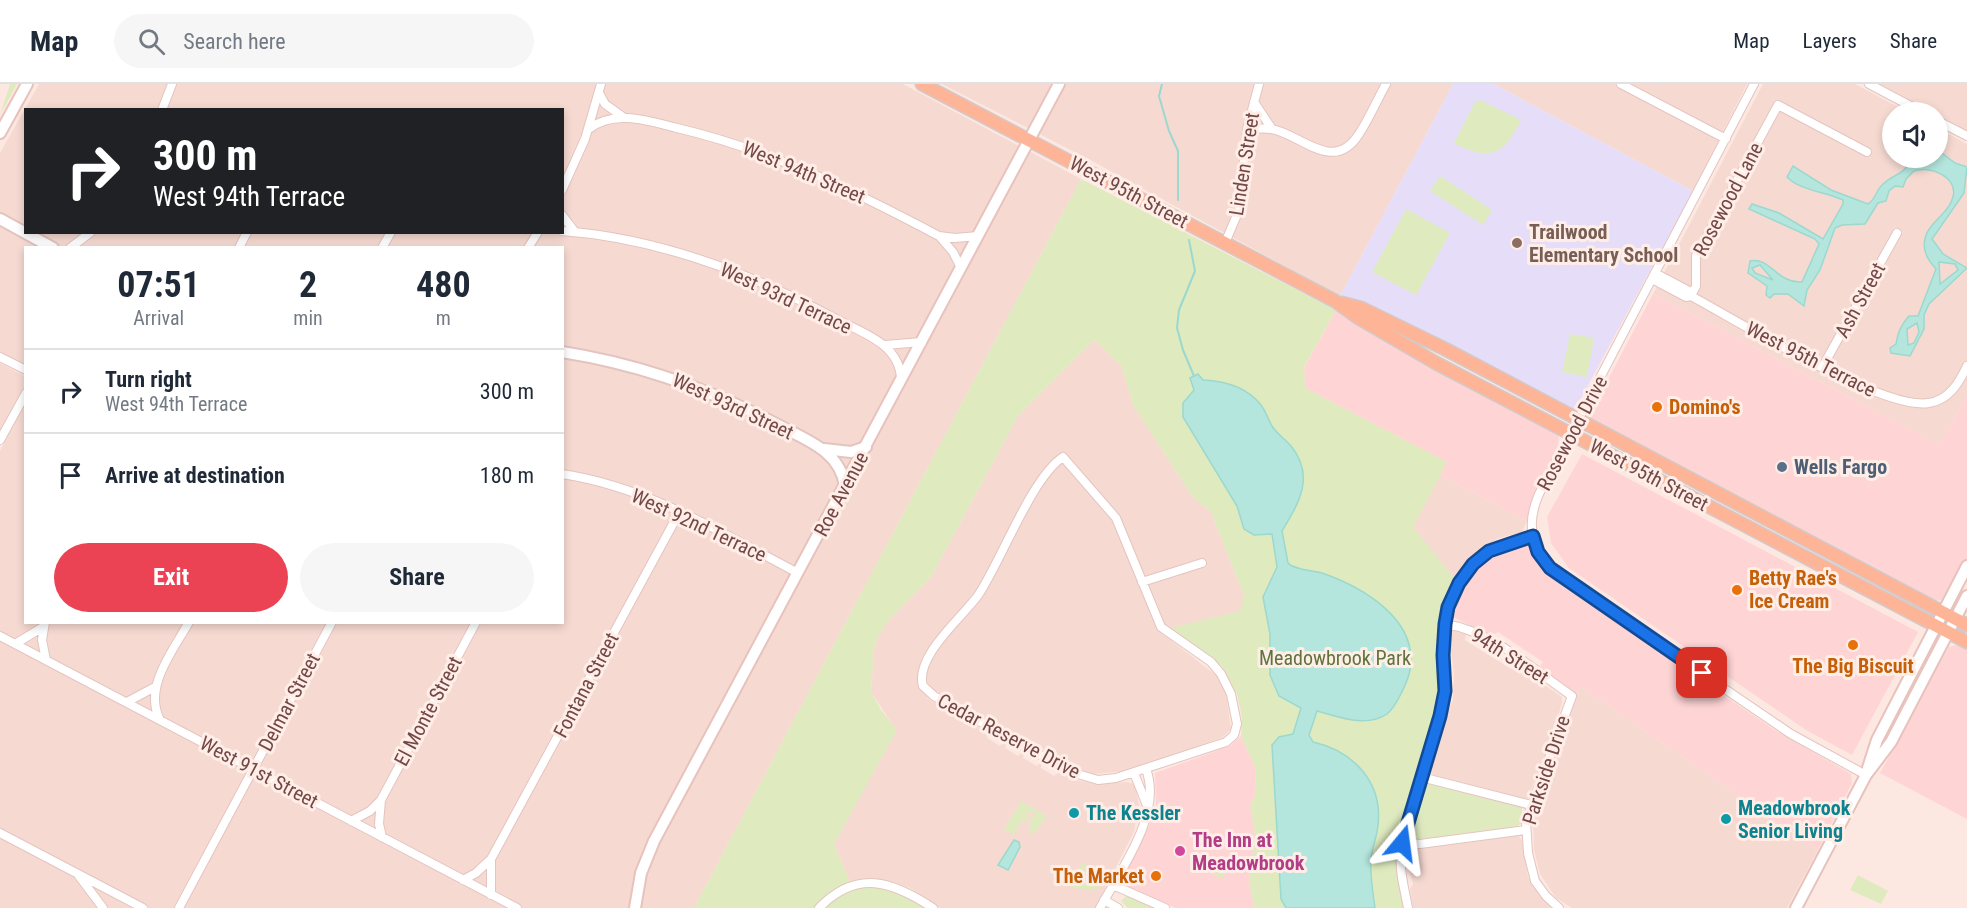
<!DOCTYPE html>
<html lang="en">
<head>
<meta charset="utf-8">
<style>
  :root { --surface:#fff; --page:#f6f6f7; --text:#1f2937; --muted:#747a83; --line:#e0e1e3; --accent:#eb4254 }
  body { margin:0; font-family:"Roboto Condensed",sans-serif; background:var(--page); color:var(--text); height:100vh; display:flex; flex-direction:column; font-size:22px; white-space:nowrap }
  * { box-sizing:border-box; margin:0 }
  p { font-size:20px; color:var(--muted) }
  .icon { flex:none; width:33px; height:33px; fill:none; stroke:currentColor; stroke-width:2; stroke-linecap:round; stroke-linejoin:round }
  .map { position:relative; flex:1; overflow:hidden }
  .side { position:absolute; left:24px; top:162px; width:540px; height:378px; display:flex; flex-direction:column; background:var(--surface); border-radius:0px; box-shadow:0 3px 9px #0003 }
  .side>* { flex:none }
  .banner { position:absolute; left:24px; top:24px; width:540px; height:126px; border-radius:0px; box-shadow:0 3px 9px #0003; background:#202124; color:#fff; overflow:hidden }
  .fabs { position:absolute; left:1882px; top:18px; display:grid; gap:12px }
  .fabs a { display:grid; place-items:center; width:66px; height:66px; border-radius:50%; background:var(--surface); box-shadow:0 3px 9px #0003; font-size:30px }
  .pin { position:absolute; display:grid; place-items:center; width:51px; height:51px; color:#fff; margin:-26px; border-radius:12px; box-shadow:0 3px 9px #0006 }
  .me { position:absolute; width:66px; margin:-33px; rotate:16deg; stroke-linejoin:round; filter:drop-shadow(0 0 4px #0008) }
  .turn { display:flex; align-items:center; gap:21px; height:126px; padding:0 30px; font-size:27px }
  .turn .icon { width:78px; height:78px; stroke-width:2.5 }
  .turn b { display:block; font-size:42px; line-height:51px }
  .eta { display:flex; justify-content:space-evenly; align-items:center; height:102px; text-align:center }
  .eta b { font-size:36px; font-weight:700; line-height:42px }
  .button { display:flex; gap:12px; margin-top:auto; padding:12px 30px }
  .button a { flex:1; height:69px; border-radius:36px; background:var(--accent); color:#fff; font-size:24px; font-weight:700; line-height:69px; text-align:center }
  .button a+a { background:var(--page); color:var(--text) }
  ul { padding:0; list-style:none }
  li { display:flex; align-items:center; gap:18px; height:84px; padding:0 30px; border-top:2px solid var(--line) }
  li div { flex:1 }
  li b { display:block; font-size:22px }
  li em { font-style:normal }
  header { display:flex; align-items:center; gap:36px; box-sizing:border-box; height:84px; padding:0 30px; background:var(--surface); border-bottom:2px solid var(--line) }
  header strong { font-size:28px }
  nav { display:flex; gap:33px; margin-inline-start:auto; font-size:21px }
  .search { width:420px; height:54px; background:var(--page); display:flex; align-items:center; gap:15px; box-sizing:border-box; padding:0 21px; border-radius:33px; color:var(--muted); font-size:22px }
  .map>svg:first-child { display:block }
  .residential { fill:#f6dad2; fill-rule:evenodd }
  .commercial { fill:#fed4d5 }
  .education { fill:#e6def9 }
  .green { fill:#dfeabf }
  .water { fill:#b5e6dd; stroke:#9bd8ce; stroke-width:1.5; fill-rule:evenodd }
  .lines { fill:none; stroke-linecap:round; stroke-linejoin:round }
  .stream { stroke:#9bd8ce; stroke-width:2 }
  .minor-casing { stroke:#e3c4bf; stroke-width:10 }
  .tertiary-casing { stroke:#e3c4bf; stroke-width:14 }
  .secondary-casing { stroke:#e8c2bc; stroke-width:14 }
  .primary-casing { stroke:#d5c8c8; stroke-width:15 }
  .minor { stroke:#fff; stroke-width:8 }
  .tertiary { stroke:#fff; stroke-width:10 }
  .secondary { stroke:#fff; stroke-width:10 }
  .primary { stroke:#feb597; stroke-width:12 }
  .route-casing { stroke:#114b97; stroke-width:15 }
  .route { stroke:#1a73e8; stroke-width:10 }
  .education-dot { fill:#8d6e63; stroke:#ffeee7; stroke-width:2 }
  .food-dot { fill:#e8710a; stroke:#ffeee7; stroke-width:2 }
  .service-dot { fill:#5c6f8a; stroke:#ffeee7; stroke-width:2 }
  .culture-dot { fill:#0f9aa8; stroke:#ffeee7; stroke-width:2 }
  .hotel-dot { fill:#d1479c; stroke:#ffeee7; stroke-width:2 }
  .labels { text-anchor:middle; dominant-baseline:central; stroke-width:6; stroke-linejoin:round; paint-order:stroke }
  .street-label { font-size:20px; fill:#744847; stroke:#ffeee7 }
  .education-label { font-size:20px; font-weight:bold; fill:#785e54; stroke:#ffeee7; text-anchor:start }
  .food-label { font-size:20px; font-weight:bold; fill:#c56008; stroke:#ffeee7; text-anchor:start }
  .service-label { font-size:20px; font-weight:bold; fill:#4e5e75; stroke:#ffeee7; text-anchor:start }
  .park-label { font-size:20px; fill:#5f743c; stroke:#ffeee7 }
  .culture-label { font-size:20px; font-weight:bold; fill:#0d838f; stroke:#ffeee7; text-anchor:start }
  .hotel-label { font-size:20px; font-weight:bold; fill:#b23c85; stroke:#ffeee7; text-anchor:start }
</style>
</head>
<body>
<header>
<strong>Map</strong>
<div class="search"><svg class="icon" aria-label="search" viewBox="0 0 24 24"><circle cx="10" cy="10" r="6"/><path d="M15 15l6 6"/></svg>Search here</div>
<nav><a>Map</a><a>Layers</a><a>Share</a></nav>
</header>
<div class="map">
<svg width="1967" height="824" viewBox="0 0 1967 824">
  <rect width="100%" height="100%" fill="#fde8e1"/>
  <path class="residential" d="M39,0H598L593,26L599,25L606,0H903L1081,95L694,824H0V367L25,319L26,538H562V164H26L25,282L0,268V69ZM26,26H562V148H26Z
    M942,0H1453L1340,212L1092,77Z
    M1494,0H1747L1693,107Z
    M1763,0H1855L1908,28H1893V74H1938V44L1967,60V311L1940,361L1653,210Z
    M1879,0H1967V47L1938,31V28H1933Z
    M1094,256L1121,281L1133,321L1192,412L1211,428L1244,512L1241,527L1159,547L1217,592L1226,609L1231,645L1223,653L1127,687L1092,690L1075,683L933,606L927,614L988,648L987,654L1000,662L1005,657L1007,659L1005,664L1018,672L1023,667L1025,669L1023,674L1037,682L1042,677L1041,684L1054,692L1060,687L1076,696L1096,700L1126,698L1135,700L1139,721L1134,748L1095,824H939L910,804L890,797L872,794L850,798L834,760L896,646L871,608L874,566L878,553L888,537L931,493L1018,332Z
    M0,279L26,293L25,303L0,349Z
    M1440,391L1527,437L1522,448L1499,454L1480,465L1464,481L1455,495L1412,443Z
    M1453,547L1466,550L1465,556L1511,585L1517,582L1562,613V619L1549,662L1527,716L1437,694L1429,687L1453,615L1454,590L1449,551Z
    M1580,602L1818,766L1787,824H1572L1556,814L1540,790L1534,766L1533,737Z
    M1517,750L1522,756L1528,793L1551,824H1413L1410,805L1413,800L1407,775L1408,766Z"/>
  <path class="commercial" d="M1653,210L1940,361L1967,311V476L1944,517L1935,516L1794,441L1773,433L1590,335L1592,326Z
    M1336,226L1559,351L1558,364L1534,409L1527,437L1440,391L1447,378L1305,304L1304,284Z
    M1582,370L1918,548L1852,671L1806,646L1569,484L1551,459L1547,433Z
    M1521,459L1529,463L1542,485L1559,500L1775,646L1851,690L1852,699L1818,766L1580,602L1577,610L1539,584L1543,578L1498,548L1492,552L1453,533V523L1457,521L1466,500L1479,484V480L1503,464Z
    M1956,561L1967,565V735L1880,689L1949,563Z
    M1241,652L1255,683L1256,708L1250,721L1255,750L1249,798L1254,824H1176L1125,803L1121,795L1149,742L1156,721L1155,689L1230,662Z"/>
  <path class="education" d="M1453,0H1494L1693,107L1573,329L1394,236L1340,212Z"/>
  <path class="green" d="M10,0H17L0,31Z
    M1480,16L1521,36C1504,71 1489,78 1454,59L1475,18Z
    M1440,92L1492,126L1483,141L1430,107Z
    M1081,95L1336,226L1304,283L1305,304L1447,378L1413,443L1455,495L1447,511L1440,536V616L1411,707L1397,765L1403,824H1254L1249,798L1255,750L1250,721L1256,708L1255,683L1241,652L1242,633L1237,610L1222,582L1170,544L1240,527L1244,512L1211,428L1192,412L1133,321L1121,281L1094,256L1018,332L931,493L888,537L878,553L874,565L871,608L881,626L897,646L834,760L853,805C880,798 902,809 925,824H694Z
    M1406,125L1450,149L1416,211L1372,188Z
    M1570,250L1594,254L1587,293L1562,288Z
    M1427,699L1522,724V739L1518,742L1413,756L1410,751L1415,740L1423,702Z
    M1021,717L1047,732L1034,750L1028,748L1032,742L1028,739L1035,730L1029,727L1026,738L1022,736L1014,751L1004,746Z
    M1208,776L1227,785L1222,795L1203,785Z
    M1083,778L1099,792L1100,801L1096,806L1073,804L1070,802Z
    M1858,791L1888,807L1881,820L1850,806Z
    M1127,811L1155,824H1128L1121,817Z"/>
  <path class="water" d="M1938,66L1955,79L1967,83L1964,109L1932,155L1943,170L1967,184L1929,220L1924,231V245L1910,272L1891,269L1890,264L1896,260C1898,248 1901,241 1909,232H1918L1936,185C1927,175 1921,165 1926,151C1931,137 1949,129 1953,113C1958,93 1930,81 1914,87L1906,95L1903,103L1895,102L1889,107L1886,117L1878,119L1865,140L1842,141L1835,144L1820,186L1807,206L1804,222L1788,210H1774L1770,214L1766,211L1767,202L1748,189L1750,177C1770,172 1777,200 1802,198L1819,160L1815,155L1749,125L1752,120L1779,129L1823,155L1843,120V116C1826,108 1799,106 1787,93L1793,82L1831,106L1868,120C1876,115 1876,106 1883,100C1895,89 1903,92 1913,74H1938ZM1939,178L1955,180L1958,186L1940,200ZM1760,181L1773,196L1755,189L1752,184ZM1917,239L1919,248L1914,259L1908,261L1907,245Z
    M1198,290L1203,296C1224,297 1247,303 1261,321C1266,328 1268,335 1272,342C1277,350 1285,355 1291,362C1316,393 1298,420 1282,447L1288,479C1294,486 1312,486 1322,489C1362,503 1419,535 1410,586C1408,597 1396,623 1387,630C1366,644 1340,633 1317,627L1309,651L1313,658C1353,667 1383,698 1378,741C1377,754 1371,765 1371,778C1370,793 1373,809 1375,824H1286L1281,815L1272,661L1279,653L1293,650L1301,624L1279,612L1270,591V550L1263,513L1277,483L1272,450L1254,451L1244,445L1237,422L1183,333V319L1194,306L1190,294Z
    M1014,756L1019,758L1020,763L1008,786L998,781Z"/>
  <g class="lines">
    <path class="stream" d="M1162,0L1159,12L1169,47L1178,67V116
      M1189,156L1195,187L1179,226L1177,244L1183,266L1194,292"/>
    <g class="minor-casing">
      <path id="minor" d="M1621,0L1726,55
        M1754,0L1539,410C1522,449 1536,474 1568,498L1791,650L1866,691
        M1869,0L1922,28
        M599,9L605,20L623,33
        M1254,18L1272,45
        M162,26L172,0
        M1938,37L1967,52
        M589,45C614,25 649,37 677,44C771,66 854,107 939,152L955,154L978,152
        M1247,45C1255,45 1263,44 1271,45C1300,49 1333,91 1359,50C1369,35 1377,16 1386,0
        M562,106L585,55L601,0
        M562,131L575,148
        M562,147C659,154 753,190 838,236C863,249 899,260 901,294
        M940,153L953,168L961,184
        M1225,159L1239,126L1247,45L1259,0
        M70,164L91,148
        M239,164L247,148
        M382,164L391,148
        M528,164L538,148
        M1655,189L1689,207L1691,212C1738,237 1883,327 1929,319C1949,316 1959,299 1967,282
        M1652,195L1686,213L1691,212
        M1691,212L1696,202V172L1778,21L1867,68
        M885,261L922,258
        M0,273L26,286
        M1823,282L1897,149
        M0,356L26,309
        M1063,373L1116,434L1161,543L1211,578L1221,590L1231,610L1237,640L1234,651L1226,658L1116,694L1098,696L1071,688L934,612L923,602C914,572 964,532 979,510C1002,475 1032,393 1063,373Z
        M562,390C648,403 722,449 798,489
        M1142,498L1202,479
        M45,538L42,556L46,576
        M1445,540C1492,547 1534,586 1572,612L1526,737L1528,769L1535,797L1546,812L1559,824
        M0,552L517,824
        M15,560L43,543
        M127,618L155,603
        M160,636C143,603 173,567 189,538
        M1134,689L1148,724
        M1421,693L1531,721
        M381,716L379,740L382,753
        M351,737L370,727L381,716L476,538
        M0,749L143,824
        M1403,759L1420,760L1526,746
        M491,775V811
        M79,792L103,824
        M463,796L476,789L491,775L680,427
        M1113,801L1165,824
        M1104,816L1118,824
        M179,824L332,538
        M819,824C857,785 892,797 933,824
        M1100,824C1121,785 1163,730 1146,685
        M1408,824C1405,807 1399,787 1401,770C1406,716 1441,660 1445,607C1447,569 1438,536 1458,500C1474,470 1502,460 1533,452"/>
    </g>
    <g class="tertiary-casing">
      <path id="tertiary" d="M0,135L53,164
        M562,268C639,280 707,304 776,340C804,355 840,366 845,402
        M824,365L851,368L866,363"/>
    </g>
    <g class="secondary-casing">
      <path id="secondary" d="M0,49L27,0
        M1868,684L1877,656L1967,482
        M635,824L641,789L654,757L1059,0
        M1796,824L1866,691L1891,658L1967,512"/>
    </g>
    <g class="primary-casing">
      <path id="primary" d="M922,0L1335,217L1357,233L1436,279L1967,558
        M1342,219L1361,224L1445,265L1967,541"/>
    </g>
    <use href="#minor" class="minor"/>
    <use href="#tertiary" class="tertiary"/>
    <use href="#secondary" class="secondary"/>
    <use href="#primary" class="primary"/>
  </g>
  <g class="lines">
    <g class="route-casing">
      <path id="route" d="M1402,759L1440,632L1445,607L1443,571L1445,540L1448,523L1459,499L1473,480L1489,467L1533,452L1538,468L1550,484L1702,589"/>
    </g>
    <use href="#route" class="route"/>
  </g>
  <circle class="education-dot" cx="1517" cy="159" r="6"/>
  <g class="food-dot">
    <circle cx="1657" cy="323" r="6"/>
    <circle cx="1737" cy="506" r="6"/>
    <circle cx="1853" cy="561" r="6"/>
    <circle cx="1156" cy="792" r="6"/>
  </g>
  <circle class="service-dot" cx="1782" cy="383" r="6"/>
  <g class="culture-dot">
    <circle cx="1074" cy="729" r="6"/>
    <circle cx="1726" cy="735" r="6"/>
  </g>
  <circle class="hotel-dot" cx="1180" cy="767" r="6"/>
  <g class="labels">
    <g class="street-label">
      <text transform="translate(1244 80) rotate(-81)">Linden Street</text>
      <text transform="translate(804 88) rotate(23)">West 94th Street</text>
      <text transform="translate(1129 108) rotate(28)">West 95th Street</text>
      <text transform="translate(1728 115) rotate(-62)">Rosewood Lane</text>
      <text transform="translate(786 214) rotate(25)">West 93rd Terrace</text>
      <text transform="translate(1860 216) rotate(-61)">Ash Street</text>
      <text transform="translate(1811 275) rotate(27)">West 95th Terrace</text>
      <text transform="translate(733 322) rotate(25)">West 93rd Street</text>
      <text transform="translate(1572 349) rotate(-62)">Rosewood Drive</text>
      <text transform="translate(1649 391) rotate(28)">West 95th Street</text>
      <text transform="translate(841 410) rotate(-62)">Roe Avenue</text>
      <text transform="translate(699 441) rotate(25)">West 92nd Terrace</text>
      <text transform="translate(1510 572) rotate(32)">94th Street</text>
      <text transform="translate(586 601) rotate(-62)">Fontana Street</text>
      <text transform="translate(289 618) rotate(-62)">Delmar Street</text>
      <text transform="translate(428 627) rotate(-62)">El Monte Street</text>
      <text transform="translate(1009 652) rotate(28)">Cedar Reserve Drive</text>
      <text transform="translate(1546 686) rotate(-72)">Parkside Drive</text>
      <text transform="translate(259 688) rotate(28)">West 91st Street</text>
    </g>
    <g class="education-label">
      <text x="1529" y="148">Trailwood<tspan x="1529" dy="23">Elementary School</tspan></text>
    </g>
    <g class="food-label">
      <text x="1669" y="323">Domino's</text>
      <text x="1749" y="494">Betty Rae's<tspan x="1749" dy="23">Ice Cream</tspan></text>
      <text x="1853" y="582" text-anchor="middle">The Big Biscuit</text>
      <text x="1144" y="792" text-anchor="end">The Market</text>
    </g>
    <g class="service-label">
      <text x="1794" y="383">Wells Fargo</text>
    </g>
    <g class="park-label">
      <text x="1335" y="574">Meadowbrook Park</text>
    </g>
    <g class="culture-label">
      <text x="1738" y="724">Meadowbrook<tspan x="1738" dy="23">Senior Living</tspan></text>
      <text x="1086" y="729">The Kessler</text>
    </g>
    <g class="hotel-label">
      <text x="1192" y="756">The Inn at<tspan x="1192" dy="23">Meadowbrook</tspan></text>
    </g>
  </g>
</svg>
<div class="fabs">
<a><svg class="icon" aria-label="sound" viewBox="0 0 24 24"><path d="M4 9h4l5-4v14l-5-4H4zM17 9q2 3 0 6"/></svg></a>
</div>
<div class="pin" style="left:1702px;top:589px;background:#d93025"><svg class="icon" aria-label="arrive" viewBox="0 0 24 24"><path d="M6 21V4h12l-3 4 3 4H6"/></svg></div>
<svg class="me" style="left:1402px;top:759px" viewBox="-20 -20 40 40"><path d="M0-17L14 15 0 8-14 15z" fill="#1a73e8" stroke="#fff" stroke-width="4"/></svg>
<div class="banner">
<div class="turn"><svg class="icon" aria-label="right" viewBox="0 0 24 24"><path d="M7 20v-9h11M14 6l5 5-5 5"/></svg><div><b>300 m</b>West 94th Terrace</div></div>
</div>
<section class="side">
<div class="eta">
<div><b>07:51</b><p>Arrival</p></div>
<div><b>2</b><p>min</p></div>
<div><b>480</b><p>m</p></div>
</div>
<ul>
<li><svg class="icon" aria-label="right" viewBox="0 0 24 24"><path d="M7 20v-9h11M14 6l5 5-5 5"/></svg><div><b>Turn right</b><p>West 94th Terrace</p></div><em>300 m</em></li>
<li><svg class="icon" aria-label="arrive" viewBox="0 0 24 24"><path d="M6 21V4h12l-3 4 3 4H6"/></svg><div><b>Arrive at destination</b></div><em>180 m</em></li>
</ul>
<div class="button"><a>Exit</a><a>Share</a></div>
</section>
</div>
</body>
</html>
